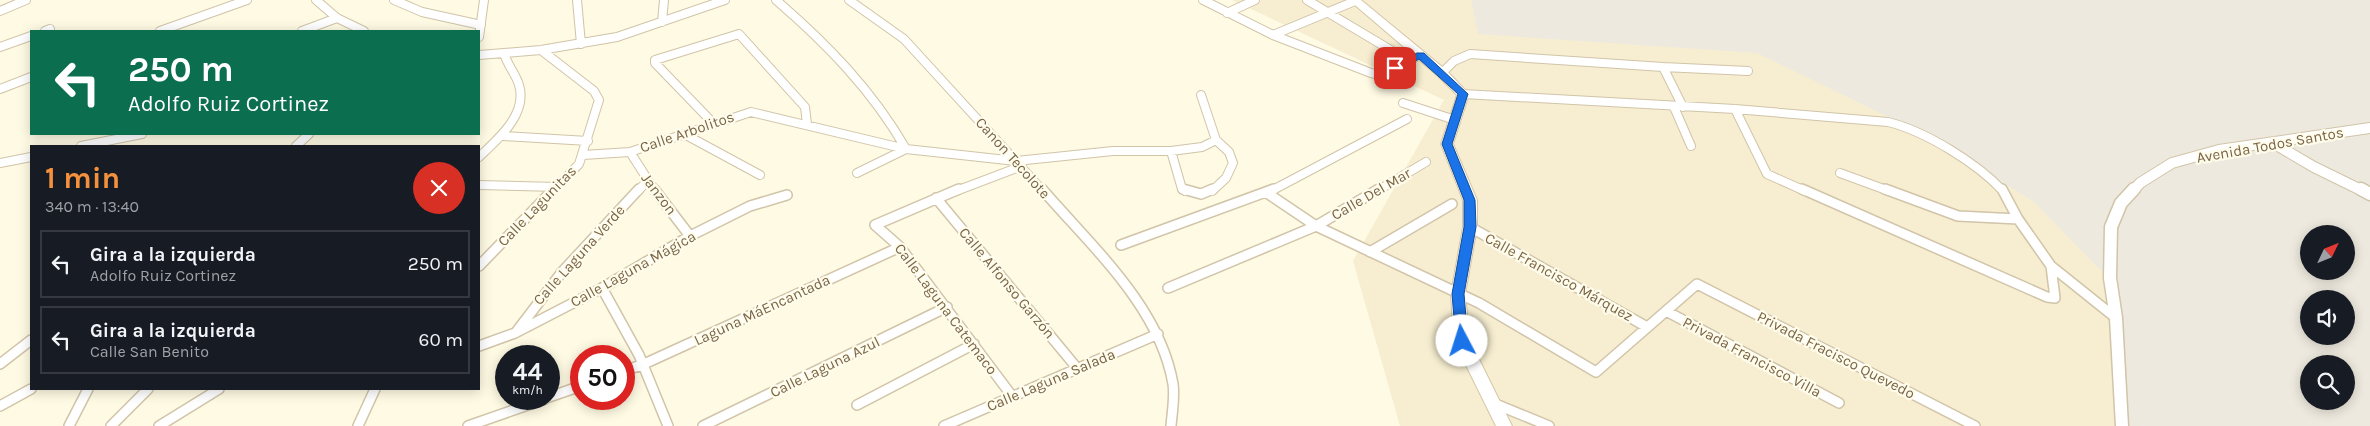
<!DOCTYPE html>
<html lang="es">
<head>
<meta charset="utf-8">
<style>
  :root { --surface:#171b24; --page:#20242c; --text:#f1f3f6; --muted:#9ea1a6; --line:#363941; --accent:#f4913d }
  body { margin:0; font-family:Karla,sans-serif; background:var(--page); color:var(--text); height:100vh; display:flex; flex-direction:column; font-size:19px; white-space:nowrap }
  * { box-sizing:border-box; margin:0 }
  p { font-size:16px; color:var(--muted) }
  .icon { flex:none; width:28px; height:28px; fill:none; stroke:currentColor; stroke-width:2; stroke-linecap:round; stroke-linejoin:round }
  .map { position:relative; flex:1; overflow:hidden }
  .details { position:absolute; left:30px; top:145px; width:450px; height:245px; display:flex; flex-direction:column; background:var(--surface); border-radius:0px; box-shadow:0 2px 12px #0003 }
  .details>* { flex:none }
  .hud { position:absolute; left:30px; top:30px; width:450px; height:105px; border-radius:0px; box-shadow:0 2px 12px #0003; background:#0b6e4f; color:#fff; overflow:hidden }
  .needle { width:32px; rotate:47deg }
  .controls { position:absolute; left:2300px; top:225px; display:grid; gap:10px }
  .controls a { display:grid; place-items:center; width:55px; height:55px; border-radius:50%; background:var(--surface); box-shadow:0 2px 12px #0003; font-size:25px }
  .speed { position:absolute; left:495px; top:345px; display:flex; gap:10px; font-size:25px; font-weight:700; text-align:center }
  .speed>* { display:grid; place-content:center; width:65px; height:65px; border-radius:50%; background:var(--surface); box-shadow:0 2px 12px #0003; line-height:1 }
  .speed small { font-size:12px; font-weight:400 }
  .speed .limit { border:8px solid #d22; background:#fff; color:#111 }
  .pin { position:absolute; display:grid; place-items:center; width:42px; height:42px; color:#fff; margin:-21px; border-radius:10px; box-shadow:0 2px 8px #0006 }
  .me { position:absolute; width:55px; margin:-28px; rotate:355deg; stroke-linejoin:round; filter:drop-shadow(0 0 4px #0008) }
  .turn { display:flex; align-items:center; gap:18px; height:105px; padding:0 15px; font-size:22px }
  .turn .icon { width:65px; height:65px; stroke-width:2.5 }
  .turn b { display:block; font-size:35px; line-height:42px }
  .round { display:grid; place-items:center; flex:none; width:52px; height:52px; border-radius:26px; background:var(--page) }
  .headline { display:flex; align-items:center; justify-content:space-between; height:85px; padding:0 15px }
  h1 { font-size:30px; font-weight:700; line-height:38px; color:var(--accent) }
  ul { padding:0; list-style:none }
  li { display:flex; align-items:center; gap:15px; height:68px; margin:0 10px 8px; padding:0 5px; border:2px solid var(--line); border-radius:0px }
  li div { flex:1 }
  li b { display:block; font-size:19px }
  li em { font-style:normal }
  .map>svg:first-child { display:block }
  .residential { fill:#f7eed1; fill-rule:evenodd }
  .industrial { fill:#ede9de; fill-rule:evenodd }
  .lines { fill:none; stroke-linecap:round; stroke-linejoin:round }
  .minor-far1-casing { stroke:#d1c4a8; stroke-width:10 }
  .minor-casing { stroke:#d1c4a8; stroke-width:12 }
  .tertiary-far1-casing { stroke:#d1c4a8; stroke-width:12 }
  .tertiary-casing { stroke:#d1c4a8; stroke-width:15 }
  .secondary-casing { stroke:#d5c6a5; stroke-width:2 }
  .minor-far1 { stroke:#fff; stroke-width:8 }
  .minor { stroke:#fff; stroke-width:9 }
  .tertiary-far1 { stroke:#fff; stroke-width:10 }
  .tertiary { stroke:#fff; stroke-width:12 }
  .secondary { fill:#fff; fill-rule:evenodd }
  .route { fill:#1a73e8; stroke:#114b97 }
  .labels { text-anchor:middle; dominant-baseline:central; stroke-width:4.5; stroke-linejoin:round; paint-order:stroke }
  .street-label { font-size:15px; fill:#796546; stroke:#fffcec }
</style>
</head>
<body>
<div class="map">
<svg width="2370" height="426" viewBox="0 0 2370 426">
  <rect width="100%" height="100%" fill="#fefae3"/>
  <path class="residential" d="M1232,0H2370V426H1400L1353,261L1444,100ZM2309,234H2346V271H2309ZM2309,299H2346V336H2309ZM2309,364H2346V401H2309Z"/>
  <path class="industrial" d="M1471,0H2370V426H2124L2118,288L2033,201L1915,130L1757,53L1478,34ZM2309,234H2346V271H2309ZM2309,299H2346V336H2309ZM2309,364H2346V401H2309Z"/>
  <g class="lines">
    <g class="minor-far1-casing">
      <path id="minor-far1" d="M316,0L337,18L364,31
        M394,0L422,12L481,25
        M577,0L581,44
        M776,0C827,44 872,90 906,149
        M849,0L904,39L1043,191
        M1203,0L1273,35L1371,73L1380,75L1420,55
        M1307,0L1409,61
        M0,11L26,0
        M1227,13L1255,0
        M662,22L664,0
        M45,31L50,29
        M160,31L247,0
        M302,31L337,18
        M1273,35L1355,1
        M479,37L484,0
        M0,47L31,36
        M541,50L594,91L599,100L579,164L553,191
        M479,55L541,50L617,37L725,0
        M1663,67L1748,71
        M1442,73L1454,61L1470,54L1663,67L1683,107
        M0,89L31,77
        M1463,94L1735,109
        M1403,103L1455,120
        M1674,107L1691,146
        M1735,109L1888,122C1925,131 1977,163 2003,191
        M1735,109L1767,174L1805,191
        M714,124L655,63V60L739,34L805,107L807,124
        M686,135L760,175
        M503,136L588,141
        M81,146L142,134
        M296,146L309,134
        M1171,151L1182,189L1185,191
        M630,152L655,191
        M583,155L630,152L751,112L906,149L1016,161L1113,151H1171L1202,147L1216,140L1201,95
        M479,157C498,139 528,114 519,85C516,74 507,65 504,53
        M0,163L31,157
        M857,173L906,149
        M1840,173L1889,191
        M479,185L558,187
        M638,191L648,180
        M956,191L1022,166
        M1212,191L1226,178L1233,163L1229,152L1216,140
        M1271,191L1407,119
        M1377,191L1426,162"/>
    </g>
    <g class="minor-casing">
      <path id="minor" d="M654,189L690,236
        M959,189L875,225L900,247L1012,396
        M1042,189C1092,247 1160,307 1173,384C1175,397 1172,413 1171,426
        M1183,189L1201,194L1213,189
        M1802,189L2047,297L2055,298L2051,266L2018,219L2002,189
        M1885,189L1958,216L2018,219
        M1267,193L1316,226L1479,303L1596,372L1697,284L1975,426
        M936,198L1077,368
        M1470,227L1647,327
        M1121,245L1274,189
        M1370,252L1452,204
        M479,266L554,189
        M2051,266L2116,318
        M602,288L639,355L668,426
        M1168,288L1316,226L1379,189
        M1666,311L1839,403
        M517,331L562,272L639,189
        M479,346L515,333L602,288L690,236L750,206L787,195
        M0,364L31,340
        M624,371L644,364L900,247
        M549,397L581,386
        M1493,403L1549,426
        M857,405L974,344
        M0,406L31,389
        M69,426L88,389
        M111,426L148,389
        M159,426L219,389
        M358,426L375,389
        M468,426L545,399
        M703,426L947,307
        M944,426L1158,334"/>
    </g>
    <g class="tertiary-far1-casing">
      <path id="tertiary-far1" d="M2273,143L2314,167L2363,191
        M2133,191L2140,183L2172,163L2219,150L2370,128"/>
    </g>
    <g class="tertiary-casing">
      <path id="tertiary" d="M2361,189L2370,194
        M2122,426L2116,318L2110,278L2111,227L2121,203L2134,189"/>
    </g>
    <g class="secondary-casing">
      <path id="secondary" d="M1349,0H1361L1446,70L1469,94L1453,144L1477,200V227L1465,294L1470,341L1512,426H1496L1454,341L1451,294L1463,227V200L1441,144L1457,95L1438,76Z"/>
    </g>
    <use href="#minor-far1" class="minor-far1"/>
    <use href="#minor" class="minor"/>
    <use href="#tertiary-far1" class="tertiary-far1"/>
    <use href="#tertiary" class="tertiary"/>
    <use href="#secondary" class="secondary"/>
  </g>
  <path class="route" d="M1417,53H1424L1468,94L1452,144L1475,200L1476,227L1464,294L1468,341L1462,345L1456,341L1452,294L1464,227V200L1442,144L1458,94L1419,59L1398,70L1390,68Z"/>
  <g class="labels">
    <g class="street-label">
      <text transform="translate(687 132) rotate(-19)">Calle Arbolitos</text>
      <text transform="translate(2270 145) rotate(-10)">Avenida Todos Santos</text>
      <text transform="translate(1013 158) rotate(48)">Canon Tecolote</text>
      <text transform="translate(659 194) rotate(53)">Janzon</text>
      <text transform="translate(1371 194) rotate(-30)">Calle Del Mar</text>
      <text transform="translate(537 206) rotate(-46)">Calle Lagunitas</text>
      <text transform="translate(579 255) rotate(-48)">Calle Laguna Verde</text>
      <text transform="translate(633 269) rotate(-29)">Calle Laguna Mágica</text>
      <text transform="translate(1559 277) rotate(29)">Calle Francisco Márquez</text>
      <text transform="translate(1007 283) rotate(50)">Calle Alfonso Garzón</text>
      <text transform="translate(946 309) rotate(53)">Calle Laguna Catemaco</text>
      <text transform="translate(762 310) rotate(-25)">Laguna MáEncantada</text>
      <text transform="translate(1836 355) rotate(27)">Privada Fracisco Quevedo</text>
      <text transform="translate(1752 357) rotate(28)">Privada Francisco Villa</text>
      <text transform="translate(825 367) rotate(-26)">Calle Laguna Azul</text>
      <text transform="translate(1051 380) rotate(-23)">Calle Laguna Salada</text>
    </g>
  </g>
</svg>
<div class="controls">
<a><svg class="needle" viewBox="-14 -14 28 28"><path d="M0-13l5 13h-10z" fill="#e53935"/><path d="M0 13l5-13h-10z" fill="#9ea1a6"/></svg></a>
<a><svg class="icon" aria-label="sound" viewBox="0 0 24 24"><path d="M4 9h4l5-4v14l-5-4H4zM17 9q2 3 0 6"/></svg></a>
<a><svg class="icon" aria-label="search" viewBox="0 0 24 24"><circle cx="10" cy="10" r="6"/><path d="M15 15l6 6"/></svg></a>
</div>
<div class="speed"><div>44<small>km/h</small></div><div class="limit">50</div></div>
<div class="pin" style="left:1395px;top:68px;background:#d93025"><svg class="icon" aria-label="arrive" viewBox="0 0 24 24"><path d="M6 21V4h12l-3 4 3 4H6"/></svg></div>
<svg class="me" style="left:1462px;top:341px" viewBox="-20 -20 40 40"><circle r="19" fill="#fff"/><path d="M0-13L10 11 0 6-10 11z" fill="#1a73e8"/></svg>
<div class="hud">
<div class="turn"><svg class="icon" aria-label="left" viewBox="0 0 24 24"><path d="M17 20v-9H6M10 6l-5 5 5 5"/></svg><div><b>250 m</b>Adolfo Ruiz Cortinez</div></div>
</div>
<section class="details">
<div class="headline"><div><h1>1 min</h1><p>340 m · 13:40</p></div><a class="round" style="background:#d93025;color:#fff"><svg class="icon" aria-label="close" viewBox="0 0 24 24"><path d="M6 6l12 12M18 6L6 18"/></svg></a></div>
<ul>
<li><svg class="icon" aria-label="left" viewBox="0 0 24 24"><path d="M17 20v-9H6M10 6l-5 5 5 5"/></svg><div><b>Gira a la izquierda</b><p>Adolfo Ruiz Cortinez</p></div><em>250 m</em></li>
<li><svg class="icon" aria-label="left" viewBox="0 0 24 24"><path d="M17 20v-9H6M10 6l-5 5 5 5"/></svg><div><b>Gira a la izquierda</b><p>Calle San Benito</p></div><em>60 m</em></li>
</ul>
</section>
</div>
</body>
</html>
